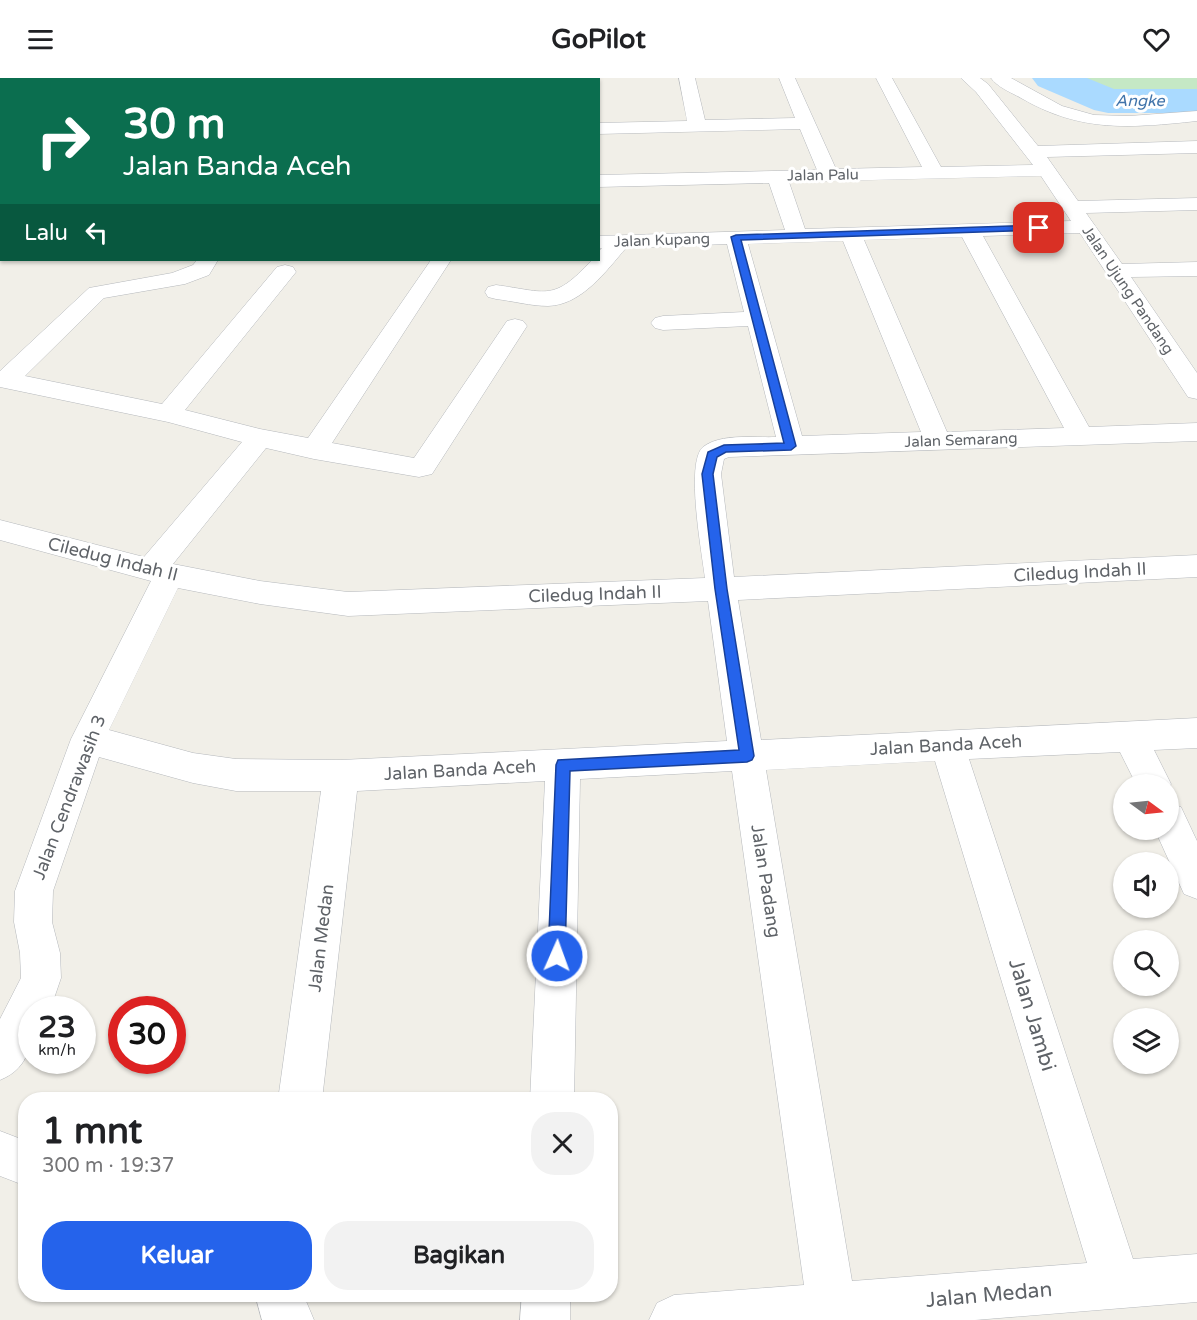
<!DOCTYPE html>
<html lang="id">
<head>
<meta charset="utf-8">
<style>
  :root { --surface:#fff; --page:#f2f2f2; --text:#202124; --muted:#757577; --accent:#2563eb }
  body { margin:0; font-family:"Varela Round",sans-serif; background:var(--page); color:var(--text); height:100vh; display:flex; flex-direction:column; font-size:22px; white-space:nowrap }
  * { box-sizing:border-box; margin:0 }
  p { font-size:20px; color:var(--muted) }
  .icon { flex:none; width:33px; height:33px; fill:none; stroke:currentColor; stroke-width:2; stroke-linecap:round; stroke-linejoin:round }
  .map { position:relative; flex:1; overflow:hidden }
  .side { position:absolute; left:18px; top:1014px; width:600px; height:210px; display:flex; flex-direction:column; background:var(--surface); border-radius:24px; box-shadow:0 2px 4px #0004 }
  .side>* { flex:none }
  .banner { position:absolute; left:0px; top:0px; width:600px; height:183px; box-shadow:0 2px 4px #0004; background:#0b6e4f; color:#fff; overflow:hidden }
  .needle { width:39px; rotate:105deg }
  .controls { position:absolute; left:1113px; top:696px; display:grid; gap:12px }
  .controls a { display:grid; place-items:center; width:66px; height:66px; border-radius:50%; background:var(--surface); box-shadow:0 2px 4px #0004; font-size:30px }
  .speed { position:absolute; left:18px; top:918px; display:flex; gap:12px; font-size:30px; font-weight:700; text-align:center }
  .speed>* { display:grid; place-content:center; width:78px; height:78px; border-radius:50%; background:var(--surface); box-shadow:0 2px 4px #0004; line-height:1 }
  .speed small { font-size:15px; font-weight:400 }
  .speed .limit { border:9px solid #d22; background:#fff; color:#111 }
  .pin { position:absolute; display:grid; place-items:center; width:51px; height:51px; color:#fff; margin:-26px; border-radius:12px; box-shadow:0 3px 9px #0006 }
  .me { position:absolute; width:66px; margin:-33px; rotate:2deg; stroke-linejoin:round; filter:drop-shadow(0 0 4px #0008) }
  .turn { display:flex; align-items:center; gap:21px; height:126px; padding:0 24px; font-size:27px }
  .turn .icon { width:78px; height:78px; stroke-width:2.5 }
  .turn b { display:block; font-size:42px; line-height:51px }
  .then { display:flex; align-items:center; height:57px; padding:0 24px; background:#0003; gap:12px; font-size:22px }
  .round { display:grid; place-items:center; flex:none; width:63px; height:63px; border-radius:24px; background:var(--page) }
  .head { display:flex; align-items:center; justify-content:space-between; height:102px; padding:0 24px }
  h1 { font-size:36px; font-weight:800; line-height:45px }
  .action { display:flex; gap:12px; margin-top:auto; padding:12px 24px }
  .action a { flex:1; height:69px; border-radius:24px; background:var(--accent); color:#fff; font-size:24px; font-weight:800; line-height:69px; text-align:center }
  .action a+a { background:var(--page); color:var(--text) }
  header { display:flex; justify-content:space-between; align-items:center; height:78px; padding:0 24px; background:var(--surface); font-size:27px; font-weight:800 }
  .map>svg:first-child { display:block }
  .green { fill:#c5e8c5 }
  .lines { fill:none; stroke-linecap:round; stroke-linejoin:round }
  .river { fill:#aadaff; fill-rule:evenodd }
  .minor-casing { stroke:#b5b8bc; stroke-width:1 }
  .minor { fill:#fff; fill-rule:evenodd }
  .route { fill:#2563eb; stroke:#184099; stroke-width:1.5 }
  .labels { text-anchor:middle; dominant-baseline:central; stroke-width:6; stroke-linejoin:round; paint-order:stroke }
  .far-street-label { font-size:15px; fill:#5f6368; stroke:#fff }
  .far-water-label { font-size:16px; font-style:italic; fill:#4174aa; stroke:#fff }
  .street-label { font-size:18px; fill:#5f6368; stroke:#fff }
  .near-street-label { font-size:21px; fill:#5f6368; stroke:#fff }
</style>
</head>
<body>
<header><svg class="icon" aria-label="menu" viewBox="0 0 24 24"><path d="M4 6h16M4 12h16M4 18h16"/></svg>GoPilot<svg class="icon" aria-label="heart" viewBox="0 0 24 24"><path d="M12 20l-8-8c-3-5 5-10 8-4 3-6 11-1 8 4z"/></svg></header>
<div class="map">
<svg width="1197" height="1242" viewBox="0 0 1197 1242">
  <rect width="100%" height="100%" fill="#f1efe8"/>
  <path class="green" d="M1068,0H1197V33L1192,34L1106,18Z"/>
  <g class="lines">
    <path class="river" d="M1032,0H1087L1114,11H1197V35H1108L1094,32L1038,8Z"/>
    <g class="minor-casing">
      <path id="minor" d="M0,0H15L2,2V6Z
        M116,0H133L115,2Z
        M499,0H531L532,2H500Z
        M577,0H593L576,2Z
        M679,0H695L705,42L795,40L779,0H795L836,91L922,89L876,0H892L941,89L1033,87L976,14L961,0H980L988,6L1038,68L1197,63V75L1047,79L1078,123L1197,120V132L1086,135L1122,186L1197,184V198L1131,199L1197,295V321L1188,319L1080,155L983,158L1089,349L1197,345V363L729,379L724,381L721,396L734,499L1197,477V499L738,522L761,662L1197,640V670L1154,672L1171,706L1168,711V706H1136L1120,674L969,681L1133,1181L1197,1176V1224L975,1242H649L657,1225L674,1217L804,1207L732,693L580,701L574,1022H530L545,703L357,713L322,1022H278L321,713H236L193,705L99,679L53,813L52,844L60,875L61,900L50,932H32C32,962 32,989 0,1002V941L21,900L20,875L14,844L15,813L71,661L151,503L0,462V442L144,479L242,364L168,344L0,309V293L89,210L172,195L193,187L197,182H218L209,197L185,206L104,220L25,298L162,326L277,189L285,187L293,189L296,194L185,332L260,351L308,360L431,182H451L332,365L414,380L507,243L515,241L523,243L527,248L432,396L419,399L314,381L266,370L173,486L260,503L348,514L705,500C702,476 685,384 703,369C721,355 754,360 776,359L748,248L663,252L655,250L651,245L655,240L663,238L744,234L727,166L626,170C606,193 582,227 548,228C531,228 513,223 496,221L488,219L485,214L488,209L496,207C548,214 553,224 592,182H598V174L602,170H598V158L785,152L769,105L598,109V97L817,92L800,51L598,56V45L687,43ZM1041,98L1071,143L805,151L789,104ZM962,159L1064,350L947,354L864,162ZM843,163L921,354L802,358L748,166ZM178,510L260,526L348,538L708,523L727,663L341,682L236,681L193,675L109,652ZM935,683L1087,1185L852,1203L766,692Z
        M991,0H1011L1062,28L1094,37L1129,38L1197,33V43C1131,50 1081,55 1021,20C1012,15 997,9 991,0Z
        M0,59H2L0,71Z
        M0,145H2V157H0Z
        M1168,725L1181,729L1197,763V821L1184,816L1155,752H1168Z
        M0,1053L26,1063V1108L0,1098Z
        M255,1216H303L314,1242H262Z
        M522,1216H570V1242H520Z"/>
    </g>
    <use href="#minor" class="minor"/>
  </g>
  <path class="route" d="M1039,147L1042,148V152L741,162L796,368L791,372L726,374L717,379L713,396L727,511L754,678L752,682L747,684L570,693L565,878L562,884L557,886L551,884L548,878L556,687L558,682L739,672L715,511L702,396L708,374L724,367L784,365L731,159L736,157Z"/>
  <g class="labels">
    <g class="far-street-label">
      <text transform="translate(823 97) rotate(-1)">Jalan Palu</text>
      <text transform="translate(662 162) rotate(-2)">Jalan Kupang</text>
      <text transform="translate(1128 212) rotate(56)">Jalan Ujung Pandang</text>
      <text transform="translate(961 362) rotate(-2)">Jalan Semarang</text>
    </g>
    <g class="far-water-label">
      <text x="1140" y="23">Angke</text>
    </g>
    <g class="street-label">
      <text transform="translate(113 481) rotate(14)">Ciledug Indah II</text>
      <text transform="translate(1080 494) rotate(-3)">Ciledug Indah II</text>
      <text transform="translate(595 516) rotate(-2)">Ciledug Indah II</text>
      <text transform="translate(946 667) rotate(-3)">Jalan Banda Aceh</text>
      <text transform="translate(460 692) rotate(-3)">Jalan Banda Aceh</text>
      <text transform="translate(69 719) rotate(-69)">Jalan Cendrawasih 3</text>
      <text transform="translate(766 803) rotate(81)">Jalan Padang</text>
      <text transform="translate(321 860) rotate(-83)">Jalan Medan</text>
    </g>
    <g class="near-street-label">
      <text transform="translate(1032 937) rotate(73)">Jalan Jambi</text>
      <text transform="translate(989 1217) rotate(-5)">Jalan Medan</text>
    </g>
  </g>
</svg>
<div class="controls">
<a><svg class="needle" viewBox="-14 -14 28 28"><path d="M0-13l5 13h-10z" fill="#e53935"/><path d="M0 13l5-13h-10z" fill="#757577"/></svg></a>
<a><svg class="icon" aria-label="sound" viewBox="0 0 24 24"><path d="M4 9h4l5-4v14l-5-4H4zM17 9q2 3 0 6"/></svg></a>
<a><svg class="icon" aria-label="search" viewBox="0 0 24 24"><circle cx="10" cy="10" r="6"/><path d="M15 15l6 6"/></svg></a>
<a><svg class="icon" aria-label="layers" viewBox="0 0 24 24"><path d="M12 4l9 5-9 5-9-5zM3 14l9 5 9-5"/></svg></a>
</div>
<div class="speed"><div>23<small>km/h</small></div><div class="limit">30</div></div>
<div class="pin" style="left:1039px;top:150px;background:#d93025"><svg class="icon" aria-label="arrive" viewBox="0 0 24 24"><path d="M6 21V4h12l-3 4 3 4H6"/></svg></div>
<svg class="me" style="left:557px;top:878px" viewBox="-20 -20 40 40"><circle r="17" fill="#2563eb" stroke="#fff" stroke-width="3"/><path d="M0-11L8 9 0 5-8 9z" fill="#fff"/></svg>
<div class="banner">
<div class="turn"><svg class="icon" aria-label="right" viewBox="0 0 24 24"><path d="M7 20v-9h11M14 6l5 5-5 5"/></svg><div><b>30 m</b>Jalan Banda Aceh</div></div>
<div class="then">Lalu<svg class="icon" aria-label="left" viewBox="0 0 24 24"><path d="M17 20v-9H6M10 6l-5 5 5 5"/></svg></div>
</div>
<section class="side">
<div class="head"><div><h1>1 mnt</h1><p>300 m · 19:37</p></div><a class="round"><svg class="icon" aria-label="close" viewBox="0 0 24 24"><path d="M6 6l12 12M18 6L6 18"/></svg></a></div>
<div class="action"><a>Keluar</a><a>Bagikan</a></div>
</section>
</div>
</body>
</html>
